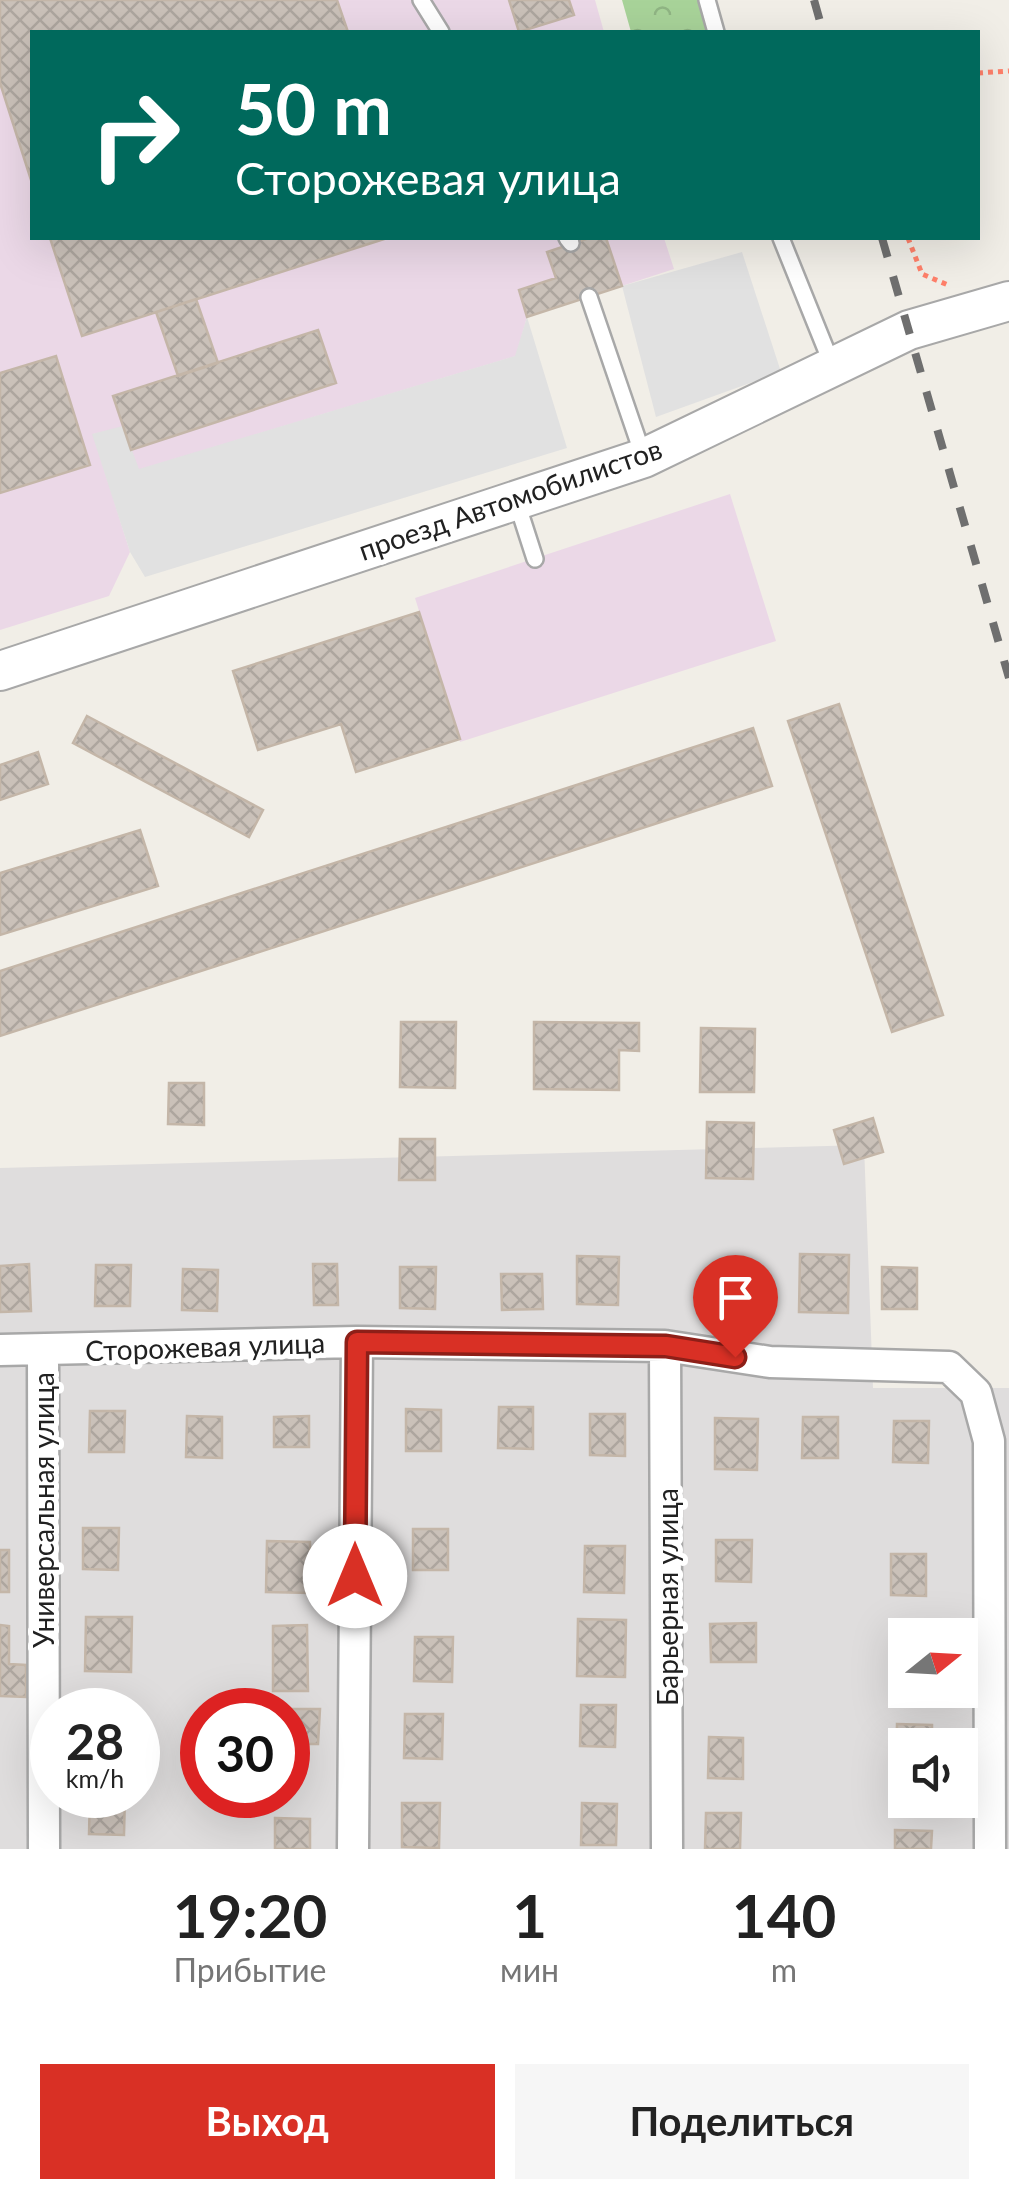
<!DOCTYPE html>
<html lang="ru">
<head>
<meta charset="utf-8">
<style>
  :root { --surface:#fff; --page:#f6f6f6; --text:#222; --muted:#767676; --accent:#d93025 }
  body { margin:0; font-family:Lato,sans-serif; background:var(--page); color:var(--text); height:100vh; display:flex; flex-direction:column; font-size:38px; white-space:nowrap }
  * { box-sizing:border-box; margin:0 }
  p { font-size:32px; color:var(--muted) }
  .icon { flex:none; width:55px; height:55px; fill:none; stroke:currentColor; stroke-width:2; stroke-linecap:round; stroke-linejoin:round }
  .map { position:relative; height:1849px; overflow:hidden }
  .side { display:flex; flex-direction:column; background:var(--surface); flex:1 }
  .side>* { flex:none }
  .guide { position:absolute; left:30px; top:30px; width:950px; height:210px; border-radius:0px; box-shadow:0 10px 40px #0002; background:#00695c; color:#fff; overflow:hidden }
  .needle { width:65px; rotate:72deg }
  .controls { position:absolute; left:888px; top:1618px; display:grid; gap:20px }
  .controls a { display:grid; place-items:center; width:90px; height:90px; border-radius:0px; background:var(--surface); box-shadow:0 10px 40px #0002; font-size:50px }
  .speed { position:absolute; left:30px; top:1688px; display:flex; gap:20px; font-size:50px; font-weight:700; text-align:center }
  .speed>* { display:grid; place-content:center; width:130px; height:130px; border-radius:50%; background:var(--surface); box-shadow:0 10px 40px #0002; line-height:1 }
  .speed small { font-size:25px; font-weight:400 }
  .speed .limit { border:15px solid #d22; background:#fff; color:#111 }
  .pin { position:absolute; display:grid; place-items:center; width:85px; height:85px; color:#fff; margin:-102px -42px; border-radius:50% 50% 50% 0; rotate:-45deg; box-shadow:0 0 10px #0007 }
  .pin .icon { rotate:45deg }
  .me { position:absolute; width:110px; margin:-55px; rotate:0deg; stroke-linejoin:round; filter:drop-shadow(0 0 8px #0008) }
  .turn { display:flex; align-items:center; gap:35px; height:210px; padding:0 40px; font-size:45px }
  .turn .icon { width:130px; height:130px; stroke-width:2.5 }
  .turn b { display:block; font-size:70px; line-height:85px }
  .eta { display:flex; justify-content:space-evenly; align-items:center; height:170px; text-align:center }
  .eta b { font-size:60px; font-weight:700; line-height:70px }
  .action { display:flex; gap:20px; margin-top:auto; padding:20px 40px }
  .action a { flex:1; height:115px; border-radius:0px; background:var(--accent); color:#fff; font-size:40px; font-weight:700; line-height:115px; text-align:center }
  .action a+a { background:var(--page); color:var(--text) }
  .map>svg:first-child { display:block }
  .residential { fill:#dfdddd; fill-rule:evenodd }
  .industrial { fill:#ebd8e7 }
  .forest { fill:url(#forest-crowns) }
  .parking { fill:#e1e1e1 }
  .building { fill:url(#building-cross-hatch); stroke:#c4b6a8; stroke-width:2.5 }
  .lines { fill:none; stroke-linecap:round; stroke-linejoin:round }
  .service-casing { stroke:#a8a8a8; stroke-width:20 }
  .minor-casing { stroke:#a8a8a8; stroke-width:35 }
  .tertiary-casing { stroke:#a8a8a8; stroke-width:42 }
  .path { stroke:#ff806a; stroke-width:5; stroke-dasharray:5 5; stroke-linecap:butt }
  .service { stroke:#fff; stroke-width:15 }
  .minor { stroke:#fff; stroke-width:30 }
  .tertiary { stroke:#fff; stroke-width:38 }
  .rail { stroke:#6f6f6f; stroke-width:8; stroke-dasharray:20 20; stroke-linecap:butt }
  .route-casing { stroke:#8d1f18; stroke-width:25 }
  .route { stroke:#d93025; stroke-width:18 }
  .labels { text-anchor:middle; dominant-baseline:central; stroke-width:10; stroke-linejoin:round; paint-order:stroke }
  .street-label { font-size:28px; fill:#212121; stroke:#fff }
</style>
</head>
<body>
<div class="map">
<svg width="1009" height="1849" viewBox="0 0 1009 1849">
  <defs>
    <pattern id="forest-crowns" width="20" height="18" patternUnits="userSpaceOnUse" patternTransform="scale(2.5)"><rect width="20" height="18" fill="#a8d399"/><path d="M2 6a3 3 0 1 1 6 0M12 15a3 3 0 1 1 6 0" fill="none" stroke="#90b584"/></pattern>
    <pattern id="building-cross-hatch" width="8" height="8" patternUnits="userSpaceOnUse" patternTransform="scale(2.5)"><rect width="8" height="8" fill="#cac1b9"/><path d="M0 0l8 8M0 8l8-8" fill="none" stroke="#ada69f"/></pattern>
  </defs>
  <rect width="100%" height="100%" fill="#f1eee7"/>
  <path class="residential" d="M864,1145L873,1388H1009V1849H0V1168ZM905,1635H960V1690H905ZM52,1710H138V1795H52ZM202,1710H288V1795H202ZM905,1745H960V1800H905Z"/>
  <path class="industrial" d="M0,0H595L604,32H32V238H664L674,269L527,317L516,356L138,470L123,427L93,434L130,552L109,596L0,630Z
    M730,494L776,641L460,742L415,598Z"/>
  <path class="forest" d="M622,0H698L707,32H631Z"/>
  <path class="parking" d="M742,252L781,372L656,417L622,286Z
    M527,317L567,448L145,577L130,552L92,434L123,426L139,469L515,356Z"/>
  <path class="building" d="M0,0H337L348,32H32V183L0,83Z
    M509,0H569L574,15L519,32Z
    M50,238H384V239L82,336Z
    M589,238H606L622,286L527,317L519,290L556,278L547,252Z
    M196,299L218,363L178,376L156,312Z
    M318,330L336,383L131,450L113,396Z
    M56,356L90,465L0,493V373Z
    M419,612L460,739L356,772L341,724L258,750L233,671Z
    M839,704L943,1015L892,1032L788,721Z
    M87,716L263,810L249,837L73,743Z
    M753,728L772,786L0,1036V971Z
    M38,752L48,784L0,800V765Z
    M140,830L158,886L0,935V873Z
    M401,1022H456L455,1088L400,1087Z
    M534,1022L639,1023V1051L619,1050V1090L534,1089Z
    M701,1028L755,1029L754,1092H700Z
    M169,1083H204V1125L168,1124Z
    M873,1118L883,1152L844,1164L834,1130Z
    M707,1122L754,1123L753,1179L706,1178Z
    M400,1139H435V1180H399Z
    M800,1254L849,1255L848,1313L799,1312Z
    M577,1256L619,1257L618,1305L577,1304Z
    M29,1264L31,1311L0,1312V1266Z
    M313,1264H337L338,1305H314Z
    M96,1265H131L130,1306H95Z
    M400,1267H436L435,1309L400,1308Z
    M882,1267L917,1268V1309H882Z
    M183,1269L218,1270L217,1311L182,1310Z
    M708,1272H743L742,1314L707,1313Z
    M501,1274H542L543,1309L502,1310Z
    M499,1407H533V1449L498,1448Z
    M406,1409L441,1410V1451H406Z
    M90,1411H125L124,1452H89Z
    M590,1414H625V1456L590,1455Z
    M187,1416L222,1417V1458L186,1457Z
    M309,1416V1447H274V1417Z
    M803,1417H838V1458H802Z
    M715,1418L758,1419L757,1470L715,1469Z
    M894,1421H929L928,1463L893,1462Z
    M83,1528H119L118,1570L83,1569Z
    M413,1529H448V1570H413Z
    M716,1540H752L751,1582L716,1581Z
    M267,1541L310,1542V1593L266,1592Z
    M585,1546H625L624,1593L584,1592Z
    M0,1550H9V1592H0Z
    M891,1554H926V1596L891,1595Z
    M86,1617H132L131,1672L85,1671Z
    M578,1619L626,1620L625,1677L577,1676Z
    M756,1623V1662H711L710,1624Z
    M0,1625L9,1626V1664L26,1665V1697L0,1696Z
    M307,1625L308,1691H273V1626Z
    M415,1637H453L452,1682L414,1681Z
    M895,1641H905V1682H894Z
    M581,1705H616L615,1747L580,1746Z
    M278,1709H320L318,1744H288V1710Z
    M405,1714H443L442,1759L404,1758Z
    M897,1724L932,1725V1745H905V1766L896,1765Z
    M709,1737L743,1738V1779L708,1778Z
    M90,1795H125L124,1835L89,1834Z
    M402,1803H440L439,1848L402,1847Z
    M582,1803L617,1804L616,1845H581Z
    M706,1813H741L740,1849H705Z
    M275,1818L310,1819V1849H275Z
    M895,1830L932,1831L931,1849H895Z"/>
  <g class="lines">
    <g class="service-casing">
      <path id="service" d="M421,0L441,32
        M707,0L716,32
        M567,238L571,243
        M781,238L833,367
        M589,297L644,458
        M516,500L535,559"/>
    </g>
    <g class="minor-casing">
      <path id="minor" d="M665,1346L667,1849
        M0,1350L357,1342L665,1346L770,1362L949,1367L976,1393L989,1441L990,1849
        M43,1351L44,1849
        M353,1849L357,1342"/>
    </g>
    <g class="tertiary-casing">
      <path id="tertiary" d="M0,671L644,458L909,330L1009,301"/>
    </g>
    <path class="path" d="M978,73L1009,71
      M908,238L922,274L948,285"/>
    <use href="#service" class="service"/>
    <use href="#minor" class="minor"/>
    <use href="#tertiary" class="tertiary"/>
    <path class="rail" d="M814,0L823,32
      M882,238L1009,678"/>
  </g>
  <g class="lines">
    <g class="route-casing">
      <path id="route" d="M355,1576L357,1342L666,1346L735,1357"/>
    </g>
    <use href="#route" class="route"/>
  </g>
  <g class="labels">
    <g class="street-label">
      <text transform="translate(510 499) rotate(-19)">проезд Автомобилистов</text>
      <text transform="translate(205 1346) rotate(-2)">Сторожевая улица</text>
      <text transform="translate(43 1510) rotate(-90)">Универсальная улица</text>
      <text transform="translate(667 1597) rotate(-90)">Барьерная улица</text>
    </g>
  </g>
</svg>
<div class="controls">
<a><svg class="needle" viewBox="-14 -14 28 28"><path d="M0-13l5 13h-10z" fill="#e53935"/><path d="M0 13l5-13h-10z" fill="#767676"/></svg></a>
<a><svg class="icon" aria-label="sound" viewBox="0 0 24 24"><path d="M4 9h4l5-4v14l-5-4H4zM17 9q2 3 0 6"/></svg></a>
</div>
<div class="speed"><div>28<small>km/h</small></div><div class="limit">30</div></div>
<div class="pin" style="left:735px;top:1357px;background:#d93025"><svg class="icon" aria-label="arrive" viewBox="0 0 24 24"><path d="M6 21V4h12l-3 4 3 4H6"/></svg></div>
<svg class="me" style="left:355px;top:1576px" viewBox="-20 -20 40 40"><circle r="19" fill="#fff"/><path d="M0-13L10 11 0 6-10 11z" fill="#d93025"/></svg>
<div class="guide">
<div class="turn"><svg class="icon" aria-label="right" viewBox="0 0 24 24"><path d="M7 20v-9h11M14 6l5 5-5 5"/></svg><div><b>50 m</b>Сторожевая улица</div></div>
</div>
</div>
<section class="side">
<div class="eta">
<div><b>19:20</b><p>Прибытие</p></div>
<div><b>1</b><p>мин</p></div>
<div><b>140</b><p>m</p></div>
</div>
<div class="action"><a>Выход</a><a>Поделиться</a></div>
</section>
</body>
</html>
